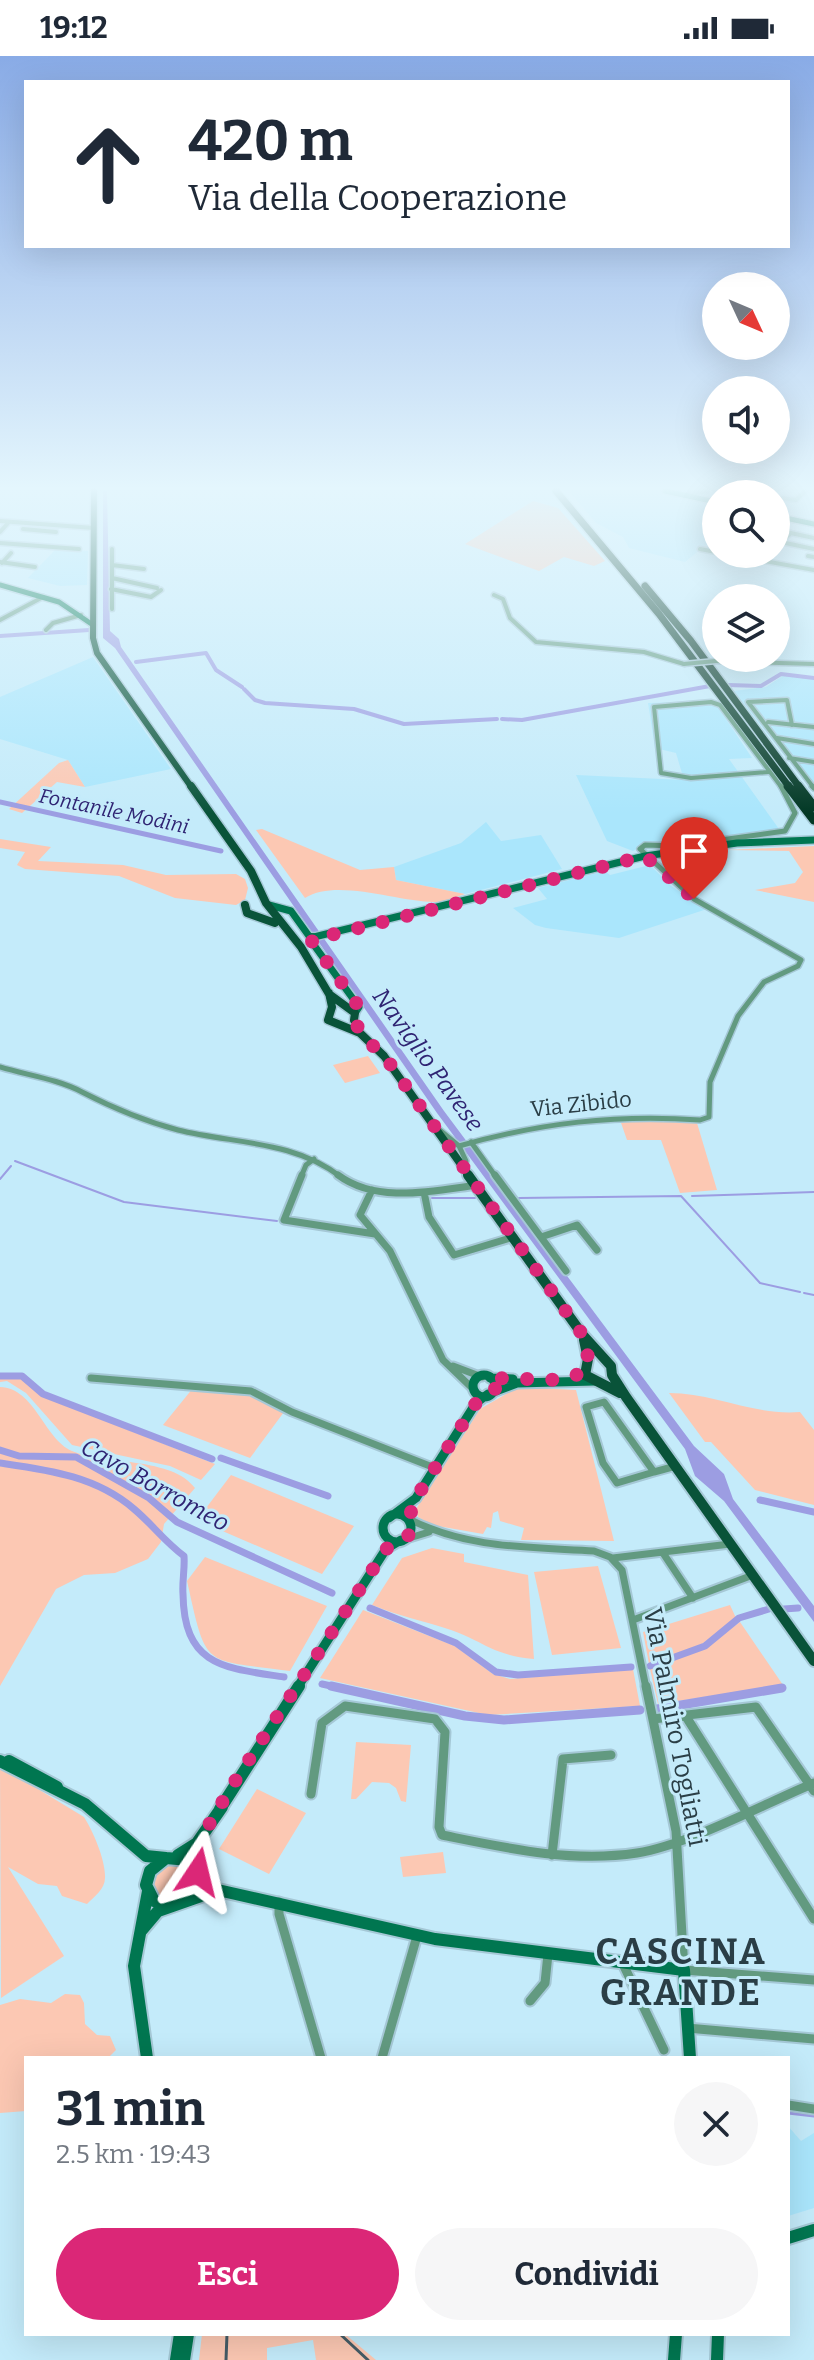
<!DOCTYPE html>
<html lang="it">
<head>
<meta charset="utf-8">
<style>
  :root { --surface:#fff; --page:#f6f6f7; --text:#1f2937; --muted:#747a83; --accent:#db2777 }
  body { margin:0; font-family:Bitter,serif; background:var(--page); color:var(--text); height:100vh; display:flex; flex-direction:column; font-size:30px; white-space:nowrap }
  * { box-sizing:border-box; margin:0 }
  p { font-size:26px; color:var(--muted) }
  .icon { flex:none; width:44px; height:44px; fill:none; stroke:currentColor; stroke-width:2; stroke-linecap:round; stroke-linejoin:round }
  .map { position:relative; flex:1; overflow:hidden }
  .drawer { position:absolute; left:24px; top:2000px; width:766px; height:280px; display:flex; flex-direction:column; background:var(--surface); border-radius:0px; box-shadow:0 8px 32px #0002 }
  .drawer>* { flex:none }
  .hud { position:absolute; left:24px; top:24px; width:766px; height:168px; border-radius:0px; box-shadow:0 8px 32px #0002; background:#fff; color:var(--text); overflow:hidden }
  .needle { width:52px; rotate:134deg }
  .tools { position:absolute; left:702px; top:216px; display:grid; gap:16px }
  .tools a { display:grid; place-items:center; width:88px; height:88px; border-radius:50%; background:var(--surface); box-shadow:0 8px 32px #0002; font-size:40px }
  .pin { position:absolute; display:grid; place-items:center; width:68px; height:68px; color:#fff; margin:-82px -34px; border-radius:50% 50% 50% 0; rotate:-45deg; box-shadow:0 0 8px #0007 }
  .pin .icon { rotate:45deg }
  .me { position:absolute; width:88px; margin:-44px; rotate:10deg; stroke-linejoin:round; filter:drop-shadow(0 0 6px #0008) }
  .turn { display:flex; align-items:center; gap:28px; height:168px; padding:0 32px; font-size:36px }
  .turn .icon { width:104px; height:104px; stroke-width:2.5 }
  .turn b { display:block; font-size:56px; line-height:68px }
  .round { display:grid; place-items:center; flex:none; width:84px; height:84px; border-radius:42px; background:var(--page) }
  .summary { display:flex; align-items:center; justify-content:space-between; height:136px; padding:0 32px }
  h1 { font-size:48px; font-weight:700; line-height:60px }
  .primary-button { display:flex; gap:16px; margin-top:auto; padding:16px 32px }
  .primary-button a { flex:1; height:92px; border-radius:48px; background:var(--accent); color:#fff; font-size:32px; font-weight:700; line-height:92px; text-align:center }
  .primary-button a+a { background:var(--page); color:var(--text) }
  .status { display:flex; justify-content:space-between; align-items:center; height:56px; padding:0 40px; background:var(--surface); direction:ltr }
  .status svg { height:22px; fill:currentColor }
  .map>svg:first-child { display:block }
  .built { fill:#aae6fc }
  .green { fill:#fcc8b3 }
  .water { fill:#9c9de2 }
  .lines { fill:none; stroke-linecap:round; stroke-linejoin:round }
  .stream-far1 { stroke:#9c9de2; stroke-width:2 }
  .stream { stroke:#9c9de2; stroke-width:3 }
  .canal-far3 { stroke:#9c9de2; stroke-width:4 }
  .canal-far2 { stroke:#9c9de2; stroke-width:5 }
  .canal-far1 { stroke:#9c9de2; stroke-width:7 }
  .canal { stroke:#9c9de2; stroke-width:9 }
  .street-far3-casing { stroke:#a5c8d6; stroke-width:7 }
  .street-far2-casing { stroke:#a5c8d6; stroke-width:8 }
  .street-far1-casing { stroke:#a5c8d6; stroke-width:11 }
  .street-casing { stroke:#a5c8d6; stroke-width:13 }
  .secondary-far3-casing { stroke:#a5c8d6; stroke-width:8 }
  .secondary-far2-casing { stroke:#a5c8d6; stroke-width:10 }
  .secondary-far1-casing { stroke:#a5c8d6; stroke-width:13 }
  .secondary-casing { stroke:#a5c8d6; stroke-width:16 }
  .primary-far2-casing { stroke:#a5c8d6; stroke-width:9 }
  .primary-far1-casing { stroke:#a5c8d6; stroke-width:11 }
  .primary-casing { stroke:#a5c8d6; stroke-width:14 }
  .highway-far1-casing { stroke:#a5c8d6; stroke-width:10 }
  .highway-casing { stroke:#a5c8d6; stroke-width:12 }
  .street-far3 { stroke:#629a80; stroke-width:4 }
  .street-far2 { stroke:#629a80; stroke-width:5 }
  .street-far1 { stroke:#629a80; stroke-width:7 }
  .street { stroke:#629a80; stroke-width:9 }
  .secondary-far3 { stroke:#007650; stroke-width:5 }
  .secondary-far2 { stroke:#007650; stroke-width:7 }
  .secondary-far1 { stroke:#007650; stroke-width:9 }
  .secondary { stroke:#007650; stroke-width:12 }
  .primary-far2 { stroke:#095339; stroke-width:6 }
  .primary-far1 { stroke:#095339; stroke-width:8 }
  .primary { stroke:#095339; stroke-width:10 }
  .highway-far1 { stroke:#023825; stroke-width:7 }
  .highway { stroke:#023825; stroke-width:9 }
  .tram { stroke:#455c66; stroke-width:3 }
  .street-bridge-casing { stroke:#a5c8d6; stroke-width:7; stroke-linecap:butt }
  .street-bridge { stroke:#629a80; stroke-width:4 }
  .route { stroke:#db2777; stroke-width:14; stroke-dasharray:0 25.2 }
  .labels { text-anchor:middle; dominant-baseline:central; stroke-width:6; stroke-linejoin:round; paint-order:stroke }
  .far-water-label { font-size:20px; font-style:italic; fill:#2f2473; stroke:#c4ebfa }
  .street-label { font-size:22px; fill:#2a3e46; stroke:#c4ebfa }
  .water-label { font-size:24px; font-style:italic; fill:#2f2473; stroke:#c4ebfa }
  .near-street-label { font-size:26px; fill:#2a3e46; stroke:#c4ebfa }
  .near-district-label { font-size:36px; font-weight:bold; letter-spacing:2px; fill:#2a3e46; stroke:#c4ebfa }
</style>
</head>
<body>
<div class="status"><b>19:12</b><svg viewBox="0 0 49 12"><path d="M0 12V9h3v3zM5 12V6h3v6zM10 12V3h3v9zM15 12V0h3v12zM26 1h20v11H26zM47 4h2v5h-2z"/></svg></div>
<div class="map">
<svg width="814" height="2304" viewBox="0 0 814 2304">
  <rect width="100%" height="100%" fill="#c4ebfa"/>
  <path class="built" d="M569,435H661L716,447V481L685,506L629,492L623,481L596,467Z
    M56,493L88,495L87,529L60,530L28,522Z
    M93,601L171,713L85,731L68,704L0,683V641Z
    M784,619L814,623V736L733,635L766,631Z
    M714,645L752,702L729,703L779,773L683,787L645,788L633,795L607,785L576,719L684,724L676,697L655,692L648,647Z
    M486,766L501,785L541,779L562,813L465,838L396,824L394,811L461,787Z
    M650,809L671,830L707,853L619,882L546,872L535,869L513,852L547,843L538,832L605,815L610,819Z
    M788,2070L801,2085L814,2077V2152L788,2160Z"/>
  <path class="green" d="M533,445L558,452L605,505L594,510L564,501L539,515L465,488Z
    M68,704L85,731L57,726L22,757L9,753L59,707Z
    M262,773L360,814L394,811L396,824L465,838C456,841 445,846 435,846C397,846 337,822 305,842L256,774Z
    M0,783L51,791L38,805L123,809L166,819L236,818L245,823L248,832L245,844L236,849L175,842L119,820L25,813L17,809L25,796L0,792Z
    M814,790V846L755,834L795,827L803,816L789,795L727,794Z
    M368,1000L380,1017L345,1027L333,1009Z
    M619,1061L697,1067L717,1134L680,1137L661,1084H627Z
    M0,1322H21L55,1345L215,1408L201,1424L170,1410L72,1389L26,1337L7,1325L0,1326Z
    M0,1331C35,1332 44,1383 72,1395C106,1409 172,1401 195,1432L164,1468L161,1486L148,1503L115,1517L84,1519L56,1533L0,1630Z
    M518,1331L576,1334L614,1485L521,1484L524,1472L500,1465L498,1455L493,1457L491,1472L487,1471L483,1478L432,1469L418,1461L416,1453L480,1353Z
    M193,1332L252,1338L284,1356L250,1402L163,1369Z
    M669,1337C714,1337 755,1360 800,1356L814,1374V1449L755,1434L711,1386H705Z
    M231,1419L354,1470L322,1518L197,1464Z
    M432,1492L464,1498V1506L528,1519L534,1603C492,1599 485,1586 451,1574C424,1565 398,1560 372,1549L402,1502Z
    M205,1501L327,1550L290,1615C202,1603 207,1614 187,1525Z
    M598,1510L621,1592L552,1599L534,1516Z
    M730,1549L736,1562L702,1588L649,1608L643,1576Z
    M363,1554L455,1590L493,1618L510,1623L633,1613L640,1650L488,1659L320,1622Z
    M740,1566L783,1629L658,1648L650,1613L706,1591Z
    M356,1686L411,1689L406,1746L401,1745L396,1732L389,1727L372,1726L356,1743H351Z
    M0,1710L84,1761C93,1775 106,1805 105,1822C105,1833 94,1841 87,1848L62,1840L57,1830L38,1828L8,1811L64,1900L1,1942Z
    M257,1733L306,1757L269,1818L219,1793Z
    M443,1796L446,1817L403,1821L400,1801Z
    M153 1825a20 20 0 1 1 40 0a20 20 0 1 1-40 0Z
    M65,1938L80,1939L84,1947L85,1968L97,1979L110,1980L116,1994L108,2002H26V2055L0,2057V1949L20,1943L51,1947Z
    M202,2278H345L376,2304H316L313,2284L267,2292V2304H199Z"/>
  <path class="water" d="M103,435H107L110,575L119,583L121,591L444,1055L694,1390L724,1418L733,1443L814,1550V1566L724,1445L695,1420L685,1393L437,1057L115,592L103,582Z"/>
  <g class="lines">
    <path class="stream-far1" d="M15,1105L124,1146L277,1165
      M0,1123L11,1110
      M692,1140L814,1136
      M432,1142H475
      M519,1142L681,1140L760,1227L800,1236
      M804,1237L814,1239"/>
    <path class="stream" d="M788,2057L814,2060"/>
    <path class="canal-far3" d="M0,580L89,574
      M136,606L206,597L216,614L242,631
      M728,629L761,630L781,618L814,622
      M244,633L255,644L265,647L354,653L404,668L497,663
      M502,663L522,664L710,630"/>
    <path class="canal-far2" d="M0,746L221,795"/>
    <path class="canal-far1" d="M0,1320H22L43,1338L212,1403
      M0,1394L19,1400L76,1401L149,1442L177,1466L332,1537
      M221,1402L328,1440
      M0,1407C48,1414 96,1420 134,1453C152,1468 164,1485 184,1500C185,1513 182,1525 183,1538C184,1611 225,1612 284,1621
      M760,1444L814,1456
      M370,1552L456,1587L496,1616L518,1619L631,1611
      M784,1553L798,1552
      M650,1610L705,1590L739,1562L769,1553
      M322,1628L340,1632"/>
    <path class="canal" d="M331,1630L465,1660L504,1664L640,1654
      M657,1653L782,1632"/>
    <g class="street-far3-casing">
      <path id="street-far3" d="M756,435L765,438
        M681,439L707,435
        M776,441L796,444L805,435
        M0,465L94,472
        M23,473L56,476
        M777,474L814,482
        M0,476L9,466
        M791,477L781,486L814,493
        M0,487L79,493
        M112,493V553
        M700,493L716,496
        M726,498L814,514
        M808,500L814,501
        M0,506L35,511
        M2,507L11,497
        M112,509L144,513
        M112,522L157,532
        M111,533L151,541L161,534
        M494,539L503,543L510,562L536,586L644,596L684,608
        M0,564L43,541
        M46,574L53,567L81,559
        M716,605L814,608
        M748,646L814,732
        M748,646L787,644L792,669
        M768,666L814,671
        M777,682L814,688
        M789,702L814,706
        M768,716L691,722L661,717L654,651L711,646L720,649L782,732"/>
    </g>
    <g class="street-far2-casing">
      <path id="street-far2" d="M812,730L814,732
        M0,1011C26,1019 58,1023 82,1036C113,1052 144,1065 178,1074C234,1088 293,1084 341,1121
        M436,1071L459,1090L466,1105L464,1110
        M471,1086L496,1121
        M459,1090C540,1067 616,1058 700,1064L709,1061L710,1026L738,960L764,926L798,910L801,904L694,843L640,793L645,789L677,790L785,775L795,757L781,730
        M301,1121L306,1109L314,1103"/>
    </g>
    <g class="street-far1-casing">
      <path id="street-far1" d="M302,1119L284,1164L375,1178
        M338,1119C377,1148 432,1135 477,1129
        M495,1119L566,1215
        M372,1134L360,1159L390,1195L443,1304L471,1331
        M424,1136L429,1161L454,1199L514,1181
        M541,1181L577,1169L597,1194
        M453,1310L482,1321
        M91,1322L251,1335L292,1356L435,1412
        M604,1346L654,1416L617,1427L603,1407L586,1351Z
        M654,1416L676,1410
        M407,1462C466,1493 529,1491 594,1495L610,1501L622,1514L646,1632
        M406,1483L429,1476
        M663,1497L693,1542
        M613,1502L730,1488
        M633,1564L753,1519"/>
    </g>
    <g class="street-casing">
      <path id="street" d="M646,1630L676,1775L684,1914L814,1924
        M685,1659L814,1863
        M653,1663L756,1651L814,1735
        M311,1738L322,1667L345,1650L435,1663L445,1676L439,1771L442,1779C506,1792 571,1807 637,1797C688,1789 764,1748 814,1727
        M552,1799L563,1703L611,1699
        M279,1846V1858L321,2002
        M623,1908L664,1994
        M530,1945L545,1927L548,1898
        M687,1972L814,1983
        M382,2002L417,1880
        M788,2049L814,2053"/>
    </g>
    <g class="secondary-far3-casing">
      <path id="secondary-far3" d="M665,435L716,446
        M776,460L814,468
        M0,529L59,546L93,569"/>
    </g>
    <g class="secondary-far2-casing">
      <path id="secondary-far2" d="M269,849L291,855L309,880L314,881L645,800L737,787L814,784
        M314,881L311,885L359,951L355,957"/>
    </g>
    <g class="secondary-far1-casing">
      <path id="secondary-far1" d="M473 1330a11 11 0 1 1 22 0a11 11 0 1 1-22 0Z
        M490,1322L513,1323
        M493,1336L517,1327L595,1325
        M383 1472a14 14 0 1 1 28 0a14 14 0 1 1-28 0Z
        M389,1462L416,1442L476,1347L488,1338
        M297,1632L386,1493L401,1484"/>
    </g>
    <g class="secondary-casing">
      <path id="secondary" d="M0,1705L85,1748L146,1800L166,1802
        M9,1705L57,1731
        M220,1753L299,1630
        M178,1799L197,1787L222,1751
        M198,1814L202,1784
        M171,1850L154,1845L146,1829L150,1815L166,1802L189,1804L217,1834
        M142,1874L158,1855L218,1834L435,1883L684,1914L690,2002
        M147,2002L134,1910L148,1835
        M788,2182L814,2174
        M176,2304L180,2278
        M184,2304L188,2278
        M674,2304L676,2278
        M717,2304L718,2278"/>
    </g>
    <g class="primary-far2-casing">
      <path id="primary-far2" d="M94,435L93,582L97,597L192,732"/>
    </g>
    <g class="primary-far1-casing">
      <path id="primary-far1" d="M191,730L251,815L266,847L301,891L329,938L355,957L354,964
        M245,849L247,857L275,867
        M329,937L332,951L328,964L360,977L384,1000L470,1121"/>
    </g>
    <g class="primary-casing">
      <path id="primary" d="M468,1119L582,1278L611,1310L612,1319L626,1341L814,1605
        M584,1284L588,1303L585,1319L620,1337"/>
    </g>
    <g class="highway-far1-casing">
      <path id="highway-far1" d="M556,435L659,558L790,732
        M645,530L691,585L800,732"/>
    </g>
    <g class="highway-casing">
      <path id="highway" d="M788,730L814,764
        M798,730L814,751"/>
    </g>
    <use href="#street-far3" class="street-far3"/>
    <use href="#street-far2" class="street-far2"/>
    <use href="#street-far1" class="street-far1"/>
    <use href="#street" class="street"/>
    <use href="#secondary-far3" class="secondary-far3"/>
    <use href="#secondary-far2" class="secondary-far2"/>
    <use href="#secondary-far1" class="secondary-far1"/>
    <use href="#secondary" class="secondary"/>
    <use href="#primary-far2" class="primary-far2"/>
    <use href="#primary-far1" class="primary-far1"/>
    <use href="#primary" class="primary"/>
    <use href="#highway-far1" class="highway-far1"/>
    <use href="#highway" class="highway"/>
    <path class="tram" d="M340,2278L368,2304
      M226,2304L227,2278"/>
    <g class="street-bridge-casing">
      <path id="street-bridge" d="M684,608L716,605"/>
    </g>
    <use href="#street-bridge" class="street-bridge"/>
  </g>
  <linearGradient id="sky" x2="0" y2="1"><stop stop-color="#89abe6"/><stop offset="0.57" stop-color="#e4f6fd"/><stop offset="1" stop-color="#e4f6fd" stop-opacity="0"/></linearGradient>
  <rect width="814" height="758" fill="url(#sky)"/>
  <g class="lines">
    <path class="route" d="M198,1816L203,1779L230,1733L386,1493L412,1477L411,1456L416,1442L476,1347L495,1333L496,1328L490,1322L563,1324L584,1316L588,1301L582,1278L388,1005C373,987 347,974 359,951L311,884L645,800L694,843"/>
  </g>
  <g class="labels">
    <g class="far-water-label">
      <text transform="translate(114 755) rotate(12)">Fontanile Modini</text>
    </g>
    <g class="street-label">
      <text transform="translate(581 1048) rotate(-6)">Via Zibido</text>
    </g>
    <g class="water-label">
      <text transform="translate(428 1004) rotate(54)">Naviglio Pavese</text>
      <text transform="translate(155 1429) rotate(29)">Cavo Borromeo</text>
    </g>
    <g class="near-street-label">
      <text transform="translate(675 1671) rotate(79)">Via Palmiro Togliatti</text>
    </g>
    <g class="near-district-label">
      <text x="681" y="1896">CASCINA<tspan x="681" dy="41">GRANDE</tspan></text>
    </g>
  </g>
</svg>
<div class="tools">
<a><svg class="needle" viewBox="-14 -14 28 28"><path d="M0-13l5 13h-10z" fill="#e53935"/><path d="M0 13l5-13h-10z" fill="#747a83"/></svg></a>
<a><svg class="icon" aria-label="sound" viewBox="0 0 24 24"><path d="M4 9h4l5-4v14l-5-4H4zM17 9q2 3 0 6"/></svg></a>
<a><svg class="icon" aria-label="search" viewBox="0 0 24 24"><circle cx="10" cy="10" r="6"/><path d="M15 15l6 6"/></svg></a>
<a><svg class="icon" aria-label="layers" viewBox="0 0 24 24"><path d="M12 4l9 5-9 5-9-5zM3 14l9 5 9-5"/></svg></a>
</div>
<div class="pin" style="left:694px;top:843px;background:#d93025"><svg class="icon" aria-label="arrive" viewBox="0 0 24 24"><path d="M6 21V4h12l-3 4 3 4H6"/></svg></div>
<svg class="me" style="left:198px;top:1816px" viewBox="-20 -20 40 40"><path d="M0-17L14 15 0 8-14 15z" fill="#db2777" stroke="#fff" stroke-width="4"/></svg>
<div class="hud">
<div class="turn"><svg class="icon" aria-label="ahead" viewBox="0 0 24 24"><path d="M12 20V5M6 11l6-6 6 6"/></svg><div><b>420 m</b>Via della Cooperazione</div></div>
</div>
<section class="drawer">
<div class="summary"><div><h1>31 min</h1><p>2.5 km · 19:43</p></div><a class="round"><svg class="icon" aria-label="close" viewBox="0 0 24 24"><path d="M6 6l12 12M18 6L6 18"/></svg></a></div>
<div class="primary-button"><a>Esci</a><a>Condividi</a></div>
</section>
</div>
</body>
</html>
